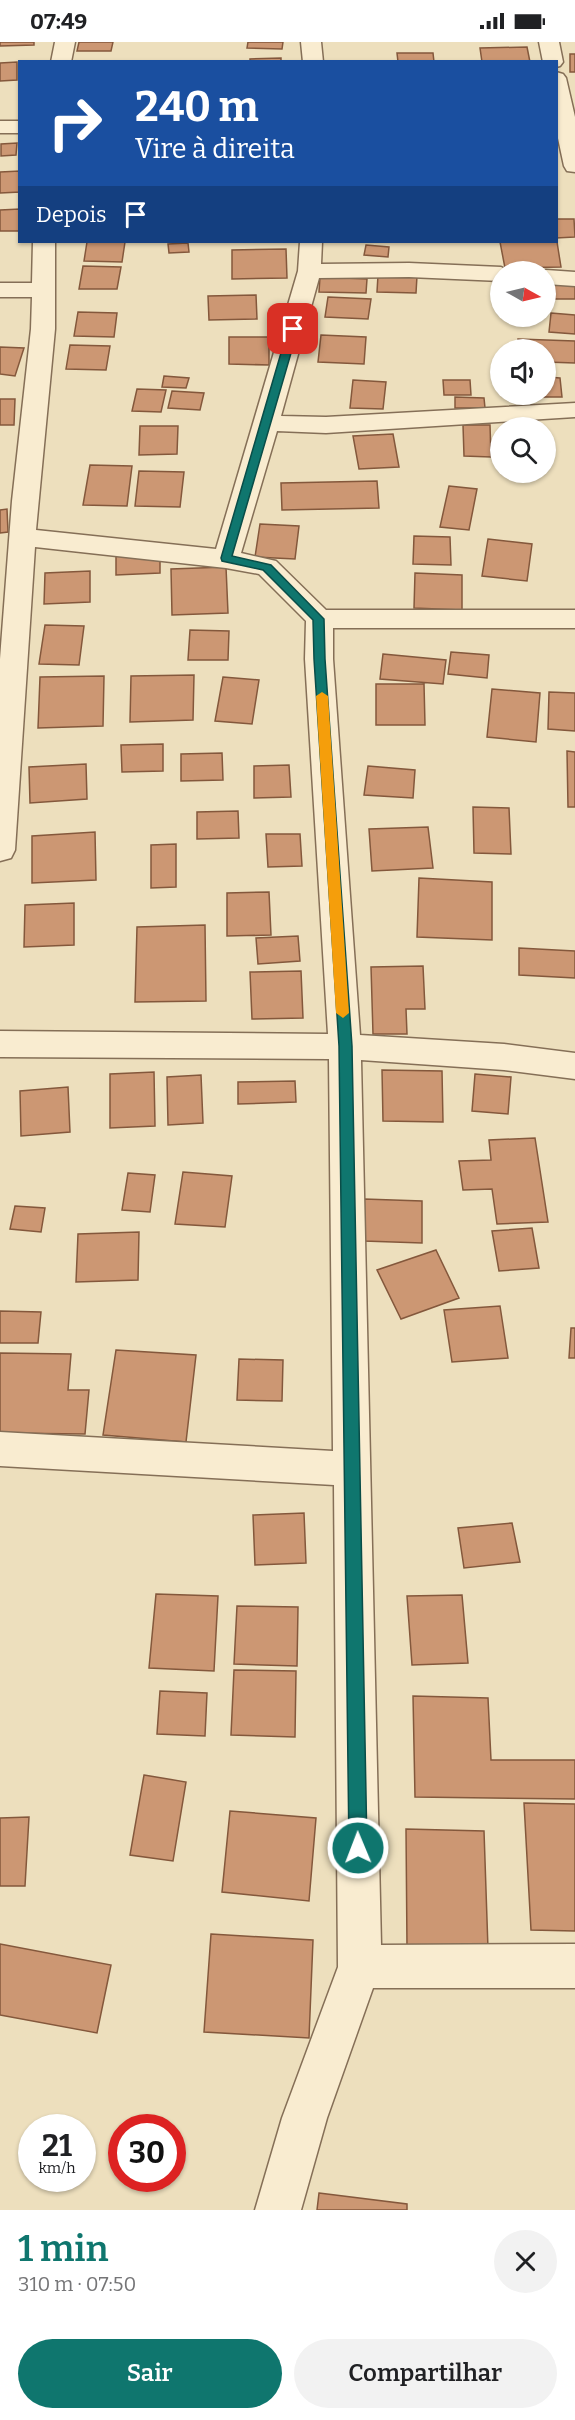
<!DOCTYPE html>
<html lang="pt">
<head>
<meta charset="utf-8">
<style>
  :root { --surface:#fff; --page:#f2f2f2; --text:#202124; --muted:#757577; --accent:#0f766e }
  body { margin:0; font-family:Bitter,serif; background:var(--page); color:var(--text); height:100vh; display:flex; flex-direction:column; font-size:22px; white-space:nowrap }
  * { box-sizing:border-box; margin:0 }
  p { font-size:20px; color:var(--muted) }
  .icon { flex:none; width:33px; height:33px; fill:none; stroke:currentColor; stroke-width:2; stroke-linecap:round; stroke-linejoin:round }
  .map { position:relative; height:2168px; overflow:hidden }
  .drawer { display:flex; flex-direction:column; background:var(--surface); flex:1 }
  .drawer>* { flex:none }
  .hud { position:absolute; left:18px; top:18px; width:540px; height:183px; border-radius:0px; box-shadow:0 2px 4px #0004; background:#1a4fa0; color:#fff; overflow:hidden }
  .needle { width:39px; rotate:98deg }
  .tools { position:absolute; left:490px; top:219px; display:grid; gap:12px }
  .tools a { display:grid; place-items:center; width:66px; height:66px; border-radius:50%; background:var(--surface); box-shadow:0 2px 4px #0004; font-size:30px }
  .speed { position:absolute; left:18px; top:2072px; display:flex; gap:12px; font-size:30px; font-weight:700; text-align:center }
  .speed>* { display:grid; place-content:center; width:78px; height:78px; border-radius:50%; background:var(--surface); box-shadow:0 2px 4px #0004; line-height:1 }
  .speed small { font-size:15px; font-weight:400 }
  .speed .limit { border:9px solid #d22; background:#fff; color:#111 }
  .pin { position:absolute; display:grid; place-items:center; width:51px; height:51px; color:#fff; margin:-26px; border-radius:12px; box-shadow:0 3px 9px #0006 }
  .me { position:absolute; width:66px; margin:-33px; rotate:359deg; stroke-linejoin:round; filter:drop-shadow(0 0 4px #0008) }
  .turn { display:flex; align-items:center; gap:21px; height:126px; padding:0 18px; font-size:27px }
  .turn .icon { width:78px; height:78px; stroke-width:2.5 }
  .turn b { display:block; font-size:42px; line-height:51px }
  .then { display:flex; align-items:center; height:57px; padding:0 18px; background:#0003; gap:12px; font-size:22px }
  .round { display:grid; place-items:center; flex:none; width:63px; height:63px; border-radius:32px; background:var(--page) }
  .headline { display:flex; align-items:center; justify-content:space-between; height:102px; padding:0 18px }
  h1 { font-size:36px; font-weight:600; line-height:45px; color:var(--accent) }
  .action { display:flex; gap:12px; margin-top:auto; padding:12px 18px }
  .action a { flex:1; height:69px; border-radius:36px; background:var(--accent); color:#fff; font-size:24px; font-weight:600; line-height:69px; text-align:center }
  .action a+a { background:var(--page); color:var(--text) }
  .status { display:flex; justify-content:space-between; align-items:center; height:42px; padding:0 30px; background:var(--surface); direction:ltr }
  .status svg { height:16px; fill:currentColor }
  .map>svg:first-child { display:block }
  .building { fill:#cc9773; stroke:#84583c; stroke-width:1.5 }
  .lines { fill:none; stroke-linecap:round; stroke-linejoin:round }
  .street-casing { stroke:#856f57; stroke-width:3 }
  .street { fill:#f9ecd0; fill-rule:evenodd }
  .route { fill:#0f766e; stroke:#0a4d48; stroke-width:1.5 }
  .slow { fill:#f59e0b }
</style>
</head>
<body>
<div class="status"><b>07:49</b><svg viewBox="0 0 49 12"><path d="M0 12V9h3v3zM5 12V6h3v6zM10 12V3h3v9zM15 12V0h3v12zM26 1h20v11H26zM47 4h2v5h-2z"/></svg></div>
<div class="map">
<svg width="575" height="2168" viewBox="0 0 575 2168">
  <rect width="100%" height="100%" fill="#eddfbd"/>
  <path class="building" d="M0,0H34V3L0,4Z
    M79,0H113L111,9H77Z
    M248,0H283L282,7L247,6Z
    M527,5L530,20H482L480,6Z
    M397,11H433L434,20H398Z
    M570,12H575V30H570Z
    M281,16V20H250V17Z
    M17,20V38L0,39V21Z
    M17,101L16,113L1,114V102Z
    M20,129V150L0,151V130Z
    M20,167V189H0V168Z
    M556,177H574L575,195L556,196Z
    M87,200H125L122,220L84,219Z
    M500,200H557L561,225L505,226Z
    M188,201L189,210L169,211L168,202Z
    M366,203L389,205L388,215L364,213Z
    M286,207L287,236L232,237V208Z
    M83,224L121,225L117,247H79Z
    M378,233L417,234L416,251L377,250Z
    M320,235L367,237L366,251L319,250Z
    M546,242H575V257H546Z
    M256,253L257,277L209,278L208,254Z
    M328,255L371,257L368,277L325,275Z
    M78,270L117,271L114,295L74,294Z
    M551,271L575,273V292L549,290Z
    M321,293L366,295L364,322L318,320Z
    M229,295H269V323L229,322Z
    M518,297L575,299V321L546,320V308H518Z
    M70,303L110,304L106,328L66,327Z
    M0,305L24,306L15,334L0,332Z
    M164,334L189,336L186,346L162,345Z
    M546,335L560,336L562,355H523V352H546Z
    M353,338L386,340L383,367L350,366Z
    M443,338H470L471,353H444Z
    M137,347L166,348L161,370L132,369Z
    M172,349L204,351L200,368L168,366Z
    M455,355L484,356L485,366H455Z
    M0,357H15L14,383H0Z
    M463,383H490L491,415L464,414Z
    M140,384H178L177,412L139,413Z
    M393,392L399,425L359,427L353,394Z
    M90,423L132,424L127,464L83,463Z
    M139,429L184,430L180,465L135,464Z
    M377,439L379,466L282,468L281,441Z
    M449,444L477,447L469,488L440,485Z
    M7,467L8,490L0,491V468Z
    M260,482L299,484L295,517L255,515Z
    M414,494L450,495L451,523L413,522Z
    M488,497L532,502L527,539L482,534Z
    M160,513V531L116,533V514Z
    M226,525L228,571L172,573L171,527Z
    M90,529V560L44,562L45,531Z
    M415,531L462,533V568L414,566Z
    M45,583L84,584L79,623L39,622Z
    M190,588L229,589L228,618H188Z
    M451,610L489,613L487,636L448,632Z
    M383,612L446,618L443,642L380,637Z
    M194,633L193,678L130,680L131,634Z
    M104,634L103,684L38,686L40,635Z
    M223,635L259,638L252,682L215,679Z
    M376,642H424L425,683H376Z
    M492,647L540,651L536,700L487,695Z
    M549,650L575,651V689L548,687Z
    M163,702V729L122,730L121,703Z
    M567,709L575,710V765H568Z
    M222,711L223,738L181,739V712Z
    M86,722L87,757L30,761L29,725Z
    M289,723L291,755L254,756V724Z
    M368,724L415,728L413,756L364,753Z
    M473,765L509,766L511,812L474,811Z
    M238,769L239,796L197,797V770Z
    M428,785L433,826L372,829L369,787Z
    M95,790L96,838L32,841V794Z
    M266,792H300L302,824L268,825Z
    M176,802V845L151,846V803Z
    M419,836L492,840V898L417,895Z
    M269,850L271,893L227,894V851Z
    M74,861V903L24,905L25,863Z
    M205,883L206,959L135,960L137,885Z
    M298,894L300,919L258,922L256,896Z
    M519,906L575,909V936L519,933Z
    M423,924L425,967H406L407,992H373L371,925Z
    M301,929L303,976L252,977L250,930Z
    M382,1028L442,1029L443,1080L383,1079Z
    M154,1030L155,1084L110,1086V1032Z
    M475,1032L511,1035L508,1072L472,1069Z
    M201,1033L203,1081L168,1083L167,1035Z
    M295,1039L296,1060L238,1062V1040Z
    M68,1045L70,1090L21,1094L20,1049Z
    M535,1096L548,1180L497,1182L492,1147L463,1148L459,1119L491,1118L489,1098Z
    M183,1130L232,1134L225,1185L175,1182Z
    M128,1131L155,1133L150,1170L122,1168Z
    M364,1157L422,1159V1201L364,1199Z
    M15,1164L45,1166L41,1190L10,1187Z
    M532,1186L539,1226L499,1229L492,1189Z
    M139,1190L138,1238L76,1240L78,1192Z
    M436,1208L459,1256L401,1277L377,1228Z
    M500,1264L508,1316L452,1320L444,1268Z
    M0,1269L41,1270L38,1301H0Z
    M571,1286H575V1316H569Z
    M116,1308L196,1313L186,1400L103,1393Z
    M0,1311L71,1312L68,1348H89L85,1392L0,1391Z
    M239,1317L283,1318L282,1359L237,1358Z
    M304,1471L306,1521L255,1523L253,1473Z
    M512,1481L520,1520L464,1526L458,1486Z
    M156,1552L218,1554L214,1629L149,1626Z
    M462,1553L468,1621L412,1623L407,1554Z
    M237,1564L298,1565L297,1624L234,1622Z
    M234,1628L296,1629L295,1695L231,1693Z
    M160,1649L207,1651L205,1694L157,1692Z
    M413,1654L488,1656L491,1718H575V1757L415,1755Z
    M144,1733L186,1740L173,1819L130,1813Z
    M524,1761L575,1762V1889L531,1888Z
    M230,1769L316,1776L309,1859L222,1850Z
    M29,1775L25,1844H0V1776Z
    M406,1787L484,1789L488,1907L407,1905Z
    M211,1892L313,1898L309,1996L204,1990Z
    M0,1902L111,1923L97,1991L0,1973Z
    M319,2151L407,2162V2168H317Z"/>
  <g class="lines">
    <g class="street-casing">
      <path id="street" d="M55,0H75L71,20H51Z
        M301,0H321L323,20H303Z
        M539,0H559L563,20L560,24L556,25V20H543Z
        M556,30L563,32L566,36L575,75V130L567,129L564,124L556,87Z
        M0,79H20V91H0Z
        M33,200H55V287L36,488L216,507L298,229L300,200H322L321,222L409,221L501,225L511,230H501V239L409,235L319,236L281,374L326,375L575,361V375L326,391L277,389L241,511L276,519L326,568H575V586H333V617L360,993L504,1002L575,1011V1037L504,1028L361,1018L381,1903L575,1902V1946H373L327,2076L301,2168H255L282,2076L338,1925L334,1443L0,1424V1390L333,1409L329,1017L0,1015V989L328,992L305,617L306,579L259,532L226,526L35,505L15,808L11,816L0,819V617L12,459L31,287L32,255H0V241H32Z
        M546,228L575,230V244L546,242V230H541Z"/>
    </g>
    <use href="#street" class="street"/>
  </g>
  <path class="route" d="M293,284L298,287L232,514L271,523L324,577L325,617L352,1004L367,1806L364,1813L358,1815L352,1813L349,1806L339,1004L314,617L313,578L263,528L222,519L221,516L288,287Z"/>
  <path class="slow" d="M322,650L328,654L349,971L343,976L336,971L316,654Z"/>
</svg>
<div class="tools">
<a><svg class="needle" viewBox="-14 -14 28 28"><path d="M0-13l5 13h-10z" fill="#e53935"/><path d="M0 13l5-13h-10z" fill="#757577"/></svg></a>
<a><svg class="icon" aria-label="sound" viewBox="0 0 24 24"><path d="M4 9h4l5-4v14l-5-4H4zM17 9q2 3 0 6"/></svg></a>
<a><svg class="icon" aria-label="search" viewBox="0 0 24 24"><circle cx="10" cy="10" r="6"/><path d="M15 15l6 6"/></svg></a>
</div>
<div class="speed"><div>21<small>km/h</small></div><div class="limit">30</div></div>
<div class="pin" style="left:293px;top:287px;background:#d93025"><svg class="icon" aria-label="arrive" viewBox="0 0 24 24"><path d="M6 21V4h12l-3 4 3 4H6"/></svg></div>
<svg class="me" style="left:358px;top:1806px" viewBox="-20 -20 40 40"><circle r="17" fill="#0f766e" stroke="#fff" stroke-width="3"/><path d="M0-11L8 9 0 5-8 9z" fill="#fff"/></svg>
<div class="hud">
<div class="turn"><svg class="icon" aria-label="right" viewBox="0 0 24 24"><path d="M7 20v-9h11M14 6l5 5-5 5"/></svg><div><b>240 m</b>Vire à direita</div></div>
<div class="then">Depois<svg class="icon" aria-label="arrive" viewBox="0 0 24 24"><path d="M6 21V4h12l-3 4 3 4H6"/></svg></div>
</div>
</div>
<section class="drawer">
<div class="headline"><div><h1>1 min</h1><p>310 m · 07:50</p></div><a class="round"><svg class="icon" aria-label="close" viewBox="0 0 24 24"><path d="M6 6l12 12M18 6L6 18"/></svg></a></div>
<div class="action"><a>Sair</a><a>Compartilhar</a></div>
</section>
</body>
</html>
